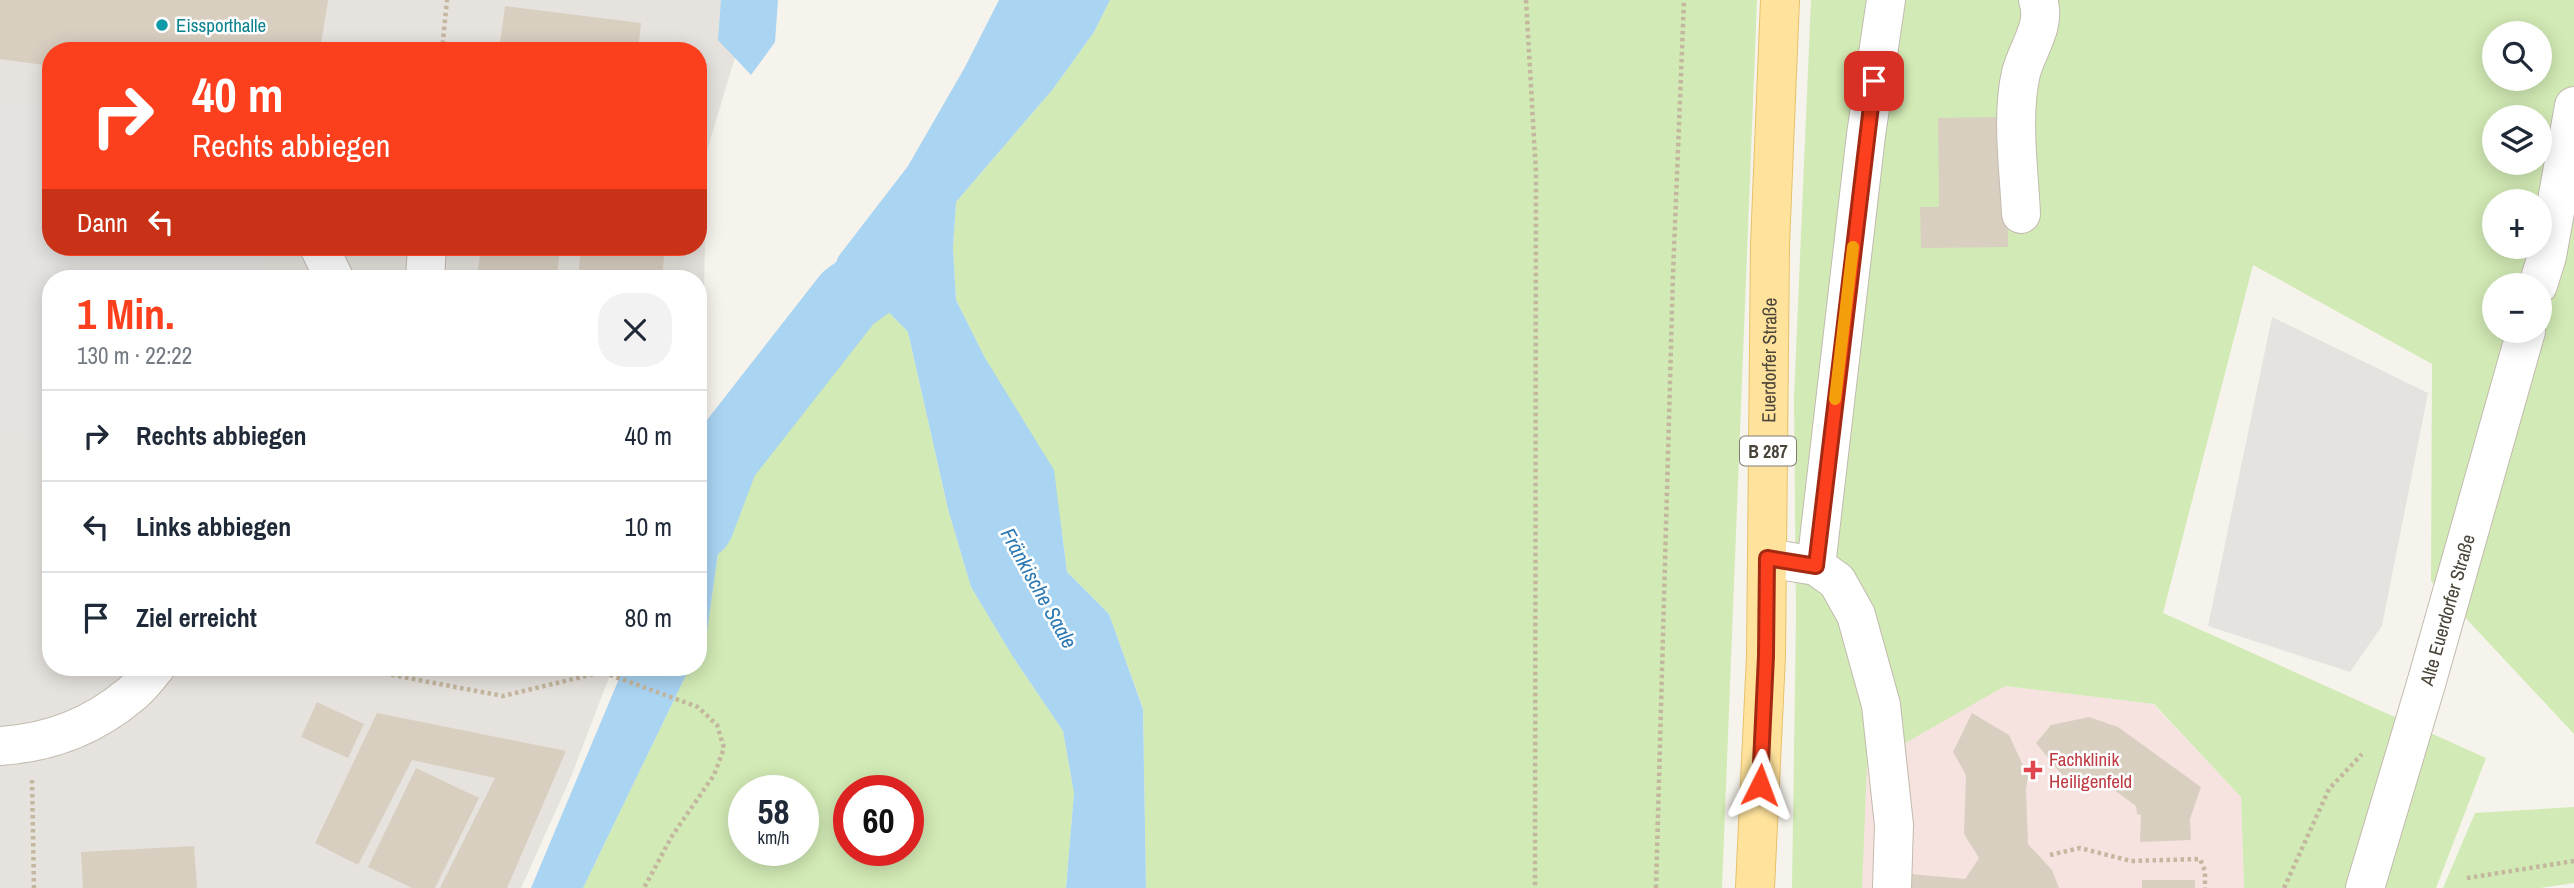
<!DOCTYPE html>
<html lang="de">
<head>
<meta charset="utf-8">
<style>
  :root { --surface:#fff; --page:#f2f2f3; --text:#1f2937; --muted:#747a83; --line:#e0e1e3; --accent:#fc3f1d }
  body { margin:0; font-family:"Archivo Narrow",sans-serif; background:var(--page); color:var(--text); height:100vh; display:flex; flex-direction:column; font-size:26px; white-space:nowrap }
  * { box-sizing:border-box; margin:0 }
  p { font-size:23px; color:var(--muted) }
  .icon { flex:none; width:38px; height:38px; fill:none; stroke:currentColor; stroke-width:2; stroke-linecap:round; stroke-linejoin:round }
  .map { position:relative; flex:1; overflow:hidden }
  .side { position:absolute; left:42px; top:270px; width:665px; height:406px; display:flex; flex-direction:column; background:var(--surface); border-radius:28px; box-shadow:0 4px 18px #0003 }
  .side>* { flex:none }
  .banner { position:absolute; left:42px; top:42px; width:665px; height:214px; border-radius:28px; box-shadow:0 4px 18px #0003; background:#fc3f1d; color:#fff; overflow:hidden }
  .buttons { position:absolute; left:2482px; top:21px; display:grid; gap:14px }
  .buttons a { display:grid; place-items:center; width:70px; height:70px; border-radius:50%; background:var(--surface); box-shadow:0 4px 18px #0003; font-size:35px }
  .speed { position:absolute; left:728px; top:775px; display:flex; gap:14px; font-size:35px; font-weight:700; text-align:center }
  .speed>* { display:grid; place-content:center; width:91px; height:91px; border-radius:50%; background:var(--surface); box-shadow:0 4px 18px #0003; line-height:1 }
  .speed small { font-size:18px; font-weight:400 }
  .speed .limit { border:10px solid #d22; background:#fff; color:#111 }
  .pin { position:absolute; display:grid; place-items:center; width:60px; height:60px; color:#fff; margin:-30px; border-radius:14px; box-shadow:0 4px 10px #0006 }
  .me { position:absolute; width:77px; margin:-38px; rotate:3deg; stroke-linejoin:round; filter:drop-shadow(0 0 5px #0008) }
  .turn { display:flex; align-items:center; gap:24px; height:147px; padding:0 35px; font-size:32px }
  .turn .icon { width:91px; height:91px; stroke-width:2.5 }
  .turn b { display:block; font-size:49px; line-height:60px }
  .then { display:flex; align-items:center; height:66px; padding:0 35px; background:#0003; gap:14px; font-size:26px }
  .round { display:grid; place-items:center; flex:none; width:74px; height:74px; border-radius:28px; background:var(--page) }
  .headline { display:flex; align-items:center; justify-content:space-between; height:119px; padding:0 35px }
  h1 { font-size:42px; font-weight:700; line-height:52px; color:var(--accent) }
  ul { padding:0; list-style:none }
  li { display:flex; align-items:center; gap:21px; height:91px; padding:0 35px; border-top:2px solid var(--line) }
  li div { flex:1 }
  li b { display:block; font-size:26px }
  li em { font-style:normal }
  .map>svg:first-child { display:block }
  .industrial { fill:#e6e2dd; fill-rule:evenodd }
  .medical { fill:#f6e3e0 }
  .green { fill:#d2eab5; fill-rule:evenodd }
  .parking { fill:#e5e3e0 }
  .water { fill:#a9d4f2 }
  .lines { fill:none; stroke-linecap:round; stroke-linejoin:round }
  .river { stroke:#a9d4f2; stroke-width:72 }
  .building { fill:#d8cfc1 }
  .minor-casing { stroke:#c2bbae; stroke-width:40 }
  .major-casing { stroke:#e6c16a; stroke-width:40 }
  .path { stroke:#c4b79f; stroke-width:4.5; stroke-dasharray:3.5 3.5; stroke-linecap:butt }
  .minor { stroke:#fff; stroke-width:38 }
  .major { stroke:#ffe39c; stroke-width:38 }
  .route-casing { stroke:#a42913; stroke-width:18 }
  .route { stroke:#fc3f1d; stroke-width:12 }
  .slow { stroke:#f59e0b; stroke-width:12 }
  .culture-dot { fill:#0f9aa8; stroke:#fff; stroke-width:2.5 }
  .health-dot { fill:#e0444e; stroke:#fff; stroke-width:2.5 }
  .labels { text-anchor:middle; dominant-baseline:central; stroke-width:5; stroke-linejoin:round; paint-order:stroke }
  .shield { fill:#fff; stroke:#817c74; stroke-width:2 }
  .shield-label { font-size:18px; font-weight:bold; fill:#4b4439 }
  .culture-label { font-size:19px; fill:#0d838f; stroke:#fff; text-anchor:start }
  .street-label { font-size:19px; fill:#4b4439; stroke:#fff }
  .health-label { font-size:19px; fill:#be3a42; stroke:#fff; text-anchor:start }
  .water-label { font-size:21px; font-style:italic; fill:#2e7ab2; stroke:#fff }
</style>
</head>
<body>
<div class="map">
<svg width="2574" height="888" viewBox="0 0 2574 888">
  <rect width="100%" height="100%" fill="#f6f3ec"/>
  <path class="industrial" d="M0,0H752L707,151L701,429L698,437V278H51V667H613L571,777L521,888H0ZM51,51H698V247H51Z"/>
  <path class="medical" d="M2005,686L2153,704L2241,797L2244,888H1842L1852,743Z"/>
  <path class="green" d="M1110,0H1757L1722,888H1146L1143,708L1109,614L1067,572L1062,532L985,358L956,300L953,248L956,202L1053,89L1094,32Z
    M1811,0H2574V734L2431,581L2432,364L2253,265L2163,613L2486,758L2436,888H2244L2241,797L2154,704L2005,686L1867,765L1862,888H1792L1796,616L1794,398ZM2494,33H2539V79H2494ZM2494,117H2539V163H2494ZM2494,201H2539V247H2494ZM2494,285H2539V331H2494Z
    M877,300L908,332L948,509L971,587L1013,657L1063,731L1074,793L1066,888H583L690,667H698V650L707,632L728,482ZM744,791H803V850H744ZM849,791H908V850H849Z
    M2574,807V883L2540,888H2443L2475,813Z"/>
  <path class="parking" d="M0,100L51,107V247H265L262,278H51V443L0,437Z
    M2272,317L2428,393L2382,626L2350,672L2208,626Z"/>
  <path class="water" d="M721,0H778L775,42L751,75L718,40Z
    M999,0H1110L1094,32L1053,89L956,202L953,248L956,300L985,358L1054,470L1067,572L1109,614L1143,709L1146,888H1066L1074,793L1063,731L1013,657L971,587L948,509L908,332L877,300L812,342L838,257L908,166L965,67Z
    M699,470L728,482L707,632L698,650Z
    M624,667H690L583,888H531Z"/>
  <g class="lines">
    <path class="river" d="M698,524L723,458L848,298L884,272"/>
  </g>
  <path class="building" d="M0,0H328L320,51H51V66L0,59Z
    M505,6L641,23L638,51H499Z
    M2006,117L2008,247L1921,248L1920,207H1939L1938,118Z
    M481,247H560L557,278H477Z
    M581,247H665L662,278H578Z
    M317,702L364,724L348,758L301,737Z
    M377,713L566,751L507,888H440L495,778L412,760L358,865L315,843Z
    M1972,713L2009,735L2028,776L2026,789L2028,844L2052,870L2059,888H1911V874L1965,879L1979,858L1964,834L1966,775L1953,752Z
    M2089,717L2118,727L2201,787L2190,819L2191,840L2140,842L2141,815L2137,814L2136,806L2098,778L2081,774L2062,775L2036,743L2051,725Z
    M416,768L479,798L435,888H412L368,867Z
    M194,846L197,888H83L81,852Z
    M2142,880H2195V888H2142Z"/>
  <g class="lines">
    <g class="minor-casing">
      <g id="minor">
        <path d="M2021,214C2019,170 2011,116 2021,73C2027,49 2047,25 2038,0"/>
        <path d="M319,247L334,278"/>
        <path d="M425,278L427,247"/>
        <path d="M2538,285L2547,256L2574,106"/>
        <path d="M1767,558L1816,566L1837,581L1856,615L1881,705L1894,825L1892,888"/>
        <path d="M1816,566L1866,135L1886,0"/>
        <path d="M0,746C49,743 92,727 130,695C140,688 148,676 156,667"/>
        <path id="s1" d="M2365,888L2426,684L2526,331"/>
      </g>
    </g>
    <g class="major-casing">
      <g id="major">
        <path id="s2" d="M1755,888L1766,656L1770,245L1780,0"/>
      </g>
    </g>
    <path class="path" d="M1526,0L1536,173L1535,888
      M442,51L447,0
      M350,667L503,696L602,672L698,707L717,725L724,748L714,775L672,836L644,888
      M32,780L34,888
      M2050,855L2080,848L2131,861L2200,859L2205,871V888
      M2467,878L2574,861
      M1656,888L1673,274L1684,0
      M2284,888L2329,789L2362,754"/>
    <use href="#minor" class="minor"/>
    <use href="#major" class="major"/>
  </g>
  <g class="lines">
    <g class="route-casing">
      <path id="route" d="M1760,785L1766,656L1767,558L1816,566L1874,81"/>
    </g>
    <use href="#route" class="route"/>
    <path class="slow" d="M1835,399L1853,247"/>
  </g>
  <circle class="culture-dot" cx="162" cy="25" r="7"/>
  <path class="health-dot" d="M2029.5 759.5h7v7h7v7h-7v7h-7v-7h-7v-7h7z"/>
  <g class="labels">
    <rect class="shield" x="1740" y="436.5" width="56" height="29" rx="5"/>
    <g class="shield-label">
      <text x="1768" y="451">B 287</text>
    </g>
    <g class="culture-label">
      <text x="176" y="25">Eissporthalle</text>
    </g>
    <g class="street-label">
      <text stroke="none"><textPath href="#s2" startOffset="528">Euerdorfer Straße</textPath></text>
      <text stroke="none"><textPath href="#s1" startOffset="290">Alte Euerdorfer Straße</textPath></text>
    </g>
    <g class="health-label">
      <text x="2049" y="759">Fachklinik<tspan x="2049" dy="22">Heiligenfeld</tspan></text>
    </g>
    <g class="water-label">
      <text transform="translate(1039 588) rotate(61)">Fränkische Saale</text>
    </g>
  </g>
</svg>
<div class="buttons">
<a><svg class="icon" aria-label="search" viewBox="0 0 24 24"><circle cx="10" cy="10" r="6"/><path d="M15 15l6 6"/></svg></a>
<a><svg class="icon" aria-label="layers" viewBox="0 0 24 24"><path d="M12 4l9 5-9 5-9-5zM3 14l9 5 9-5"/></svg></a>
<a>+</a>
<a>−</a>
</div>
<div class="speed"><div>58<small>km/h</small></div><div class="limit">60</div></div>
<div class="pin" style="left:1874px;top:81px;background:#d93025"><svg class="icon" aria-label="arrive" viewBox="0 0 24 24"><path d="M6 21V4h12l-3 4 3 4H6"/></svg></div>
<svg class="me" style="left:1760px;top:785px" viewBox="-20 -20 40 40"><path d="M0-17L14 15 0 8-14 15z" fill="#fc3f1d" stroke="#fff" stroke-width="4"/></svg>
<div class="banner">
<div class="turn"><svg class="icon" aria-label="right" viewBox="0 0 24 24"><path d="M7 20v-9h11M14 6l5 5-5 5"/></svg><div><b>40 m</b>Rechts abbiegen</div></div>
<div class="then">Dann<svg class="icon" aria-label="left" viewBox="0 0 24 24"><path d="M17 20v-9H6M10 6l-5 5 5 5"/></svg></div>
</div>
<section class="side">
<div class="headline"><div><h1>1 Min.</h1><p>130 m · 22:22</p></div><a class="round"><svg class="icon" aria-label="close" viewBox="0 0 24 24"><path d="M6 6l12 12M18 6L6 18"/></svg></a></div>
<ul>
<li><svg class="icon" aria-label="right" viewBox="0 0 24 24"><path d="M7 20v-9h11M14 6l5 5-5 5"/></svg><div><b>Rechts abbiegen</b></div><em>40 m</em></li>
<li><svg class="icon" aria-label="left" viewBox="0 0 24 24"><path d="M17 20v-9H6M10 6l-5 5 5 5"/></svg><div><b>Links abbiegen</b></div><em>10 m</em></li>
<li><svg class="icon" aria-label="arrive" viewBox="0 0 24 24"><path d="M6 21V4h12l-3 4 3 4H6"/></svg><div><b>Ziel erreicht</b></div><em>80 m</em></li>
</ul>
</section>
</div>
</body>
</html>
